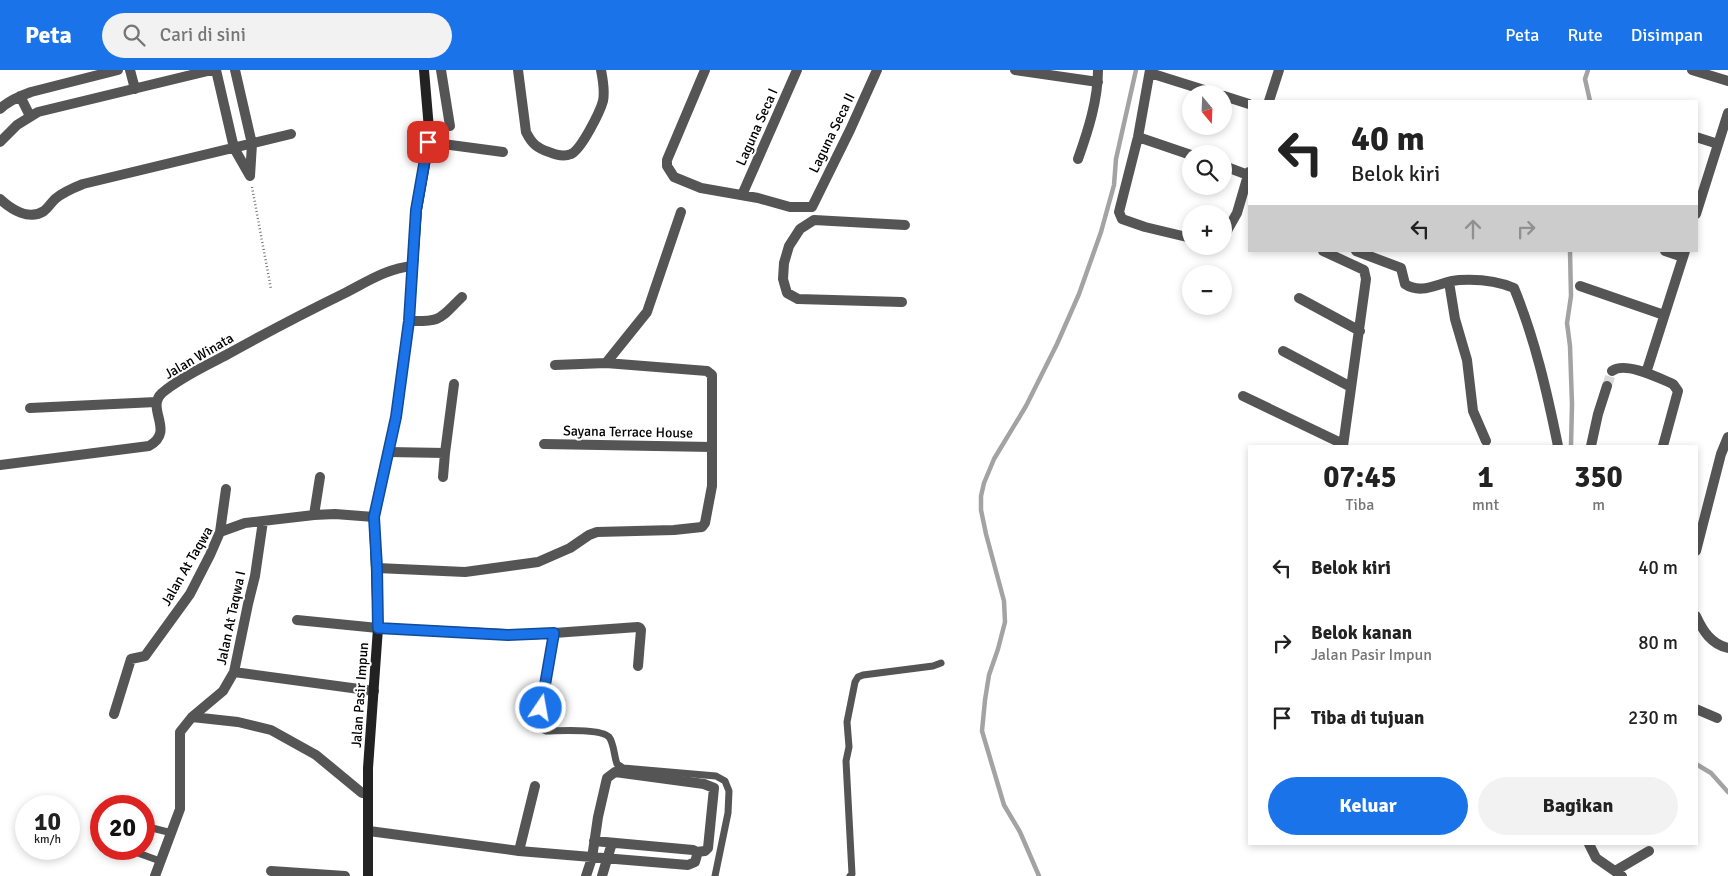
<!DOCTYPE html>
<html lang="id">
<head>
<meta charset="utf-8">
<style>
  :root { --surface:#fff; --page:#f2f2f2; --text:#222; --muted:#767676; --accent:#1a73e8 }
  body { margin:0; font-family:Signika,sans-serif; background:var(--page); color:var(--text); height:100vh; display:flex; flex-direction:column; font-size:19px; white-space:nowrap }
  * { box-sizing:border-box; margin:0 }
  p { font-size:16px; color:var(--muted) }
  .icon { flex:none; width:28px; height:28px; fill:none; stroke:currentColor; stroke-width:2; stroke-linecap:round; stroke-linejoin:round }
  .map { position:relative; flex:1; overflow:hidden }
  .sheet { position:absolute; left:1248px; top:375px; width:450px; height:400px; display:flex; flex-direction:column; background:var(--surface); border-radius:0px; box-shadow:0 2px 8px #0003 }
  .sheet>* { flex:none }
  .top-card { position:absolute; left:1248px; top:30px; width:450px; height:152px; border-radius:0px; box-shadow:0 2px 8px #0003; background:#fff; color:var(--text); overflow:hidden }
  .needle { width:32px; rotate:161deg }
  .fabs { position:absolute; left:1182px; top:15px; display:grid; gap:10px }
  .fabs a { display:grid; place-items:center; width:50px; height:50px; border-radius:50%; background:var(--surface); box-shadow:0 2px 8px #0003; font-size:25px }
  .speed { position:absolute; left:15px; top:725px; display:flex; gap:10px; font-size:25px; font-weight:700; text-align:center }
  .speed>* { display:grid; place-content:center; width:65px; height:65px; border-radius:50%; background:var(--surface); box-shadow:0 2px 8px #0003; line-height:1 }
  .speed small { font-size:12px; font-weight:400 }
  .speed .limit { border:8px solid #d22; background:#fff; color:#111 }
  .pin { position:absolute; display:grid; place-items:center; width:42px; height:42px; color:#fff; margin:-21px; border-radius:10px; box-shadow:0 2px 8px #0006 }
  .me { position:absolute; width:55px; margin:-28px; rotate:12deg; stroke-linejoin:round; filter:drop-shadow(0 0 4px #0008) }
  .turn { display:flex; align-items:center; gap:18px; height:105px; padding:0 20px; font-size:22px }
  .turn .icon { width:65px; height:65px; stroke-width:2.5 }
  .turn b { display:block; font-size:35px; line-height:42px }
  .lanes { display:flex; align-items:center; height:48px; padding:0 20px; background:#0003; justify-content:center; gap:25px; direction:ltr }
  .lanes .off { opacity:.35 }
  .eta { display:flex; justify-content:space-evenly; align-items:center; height:85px; text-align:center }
  .eta b { font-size:30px; font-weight:700; line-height:35px }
  .button { display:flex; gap:10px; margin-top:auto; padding:10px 20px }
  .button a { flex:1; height:58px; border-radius:30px; background:var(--accent); color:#fff; font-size:20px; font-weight:700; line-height:58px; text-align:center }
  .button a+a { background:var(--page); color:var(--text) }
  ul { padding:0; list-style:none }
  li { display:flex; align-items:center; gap:15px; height:75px; padding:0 20px }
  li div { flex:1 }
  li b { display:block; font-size:19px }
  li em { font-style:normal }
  header { display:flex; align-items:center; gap:30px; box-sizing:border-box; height:70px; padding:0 25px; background:var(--accent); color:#fff }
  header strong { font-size:24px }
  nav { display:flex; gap:28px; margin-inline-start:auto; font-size:18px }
  .search { width:350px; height:45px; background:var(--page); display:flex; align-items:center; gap:12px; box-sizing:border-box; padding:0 18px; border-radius:28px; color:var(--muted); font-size:19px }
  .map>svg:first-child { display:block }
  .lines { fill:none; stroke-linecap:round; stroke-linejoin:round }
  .stream { stroke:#a3a3a3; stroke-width:4.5 }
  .street-tunnel { stroke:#d9d9d9; stroke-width:10; stroke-dasharray:10 5; stroke-linecap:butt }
  .path { stroke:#777; stroke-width:2.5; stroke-dasharray:1 2.5; stroke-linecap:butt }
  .lane { stroke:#555; stroke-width:7 }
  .street { stroke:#555; stroke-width:10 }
  .secondary { stroke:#222; stroke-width:10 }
  .route-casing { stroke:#114b97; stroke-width:12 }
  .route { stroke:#1a73e8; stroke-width:9 }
  .labels { text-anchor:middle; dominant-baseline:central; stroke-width:4; stroke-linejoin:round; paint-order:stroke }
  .street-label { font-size:14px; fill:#000; stroke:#fff }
</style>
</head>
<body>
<header>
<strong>Peta</strong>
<div class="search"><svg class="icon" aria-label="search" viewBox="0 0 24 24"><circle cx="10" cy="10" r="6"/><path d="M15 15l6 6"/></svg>Cari di sini</div>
<nav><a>Peta</a><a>Rute</a><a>Disimpan</a></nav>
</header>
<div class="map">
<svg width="1728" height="806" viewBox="0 0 1728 806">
  <rect width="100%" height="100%" fill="#fff"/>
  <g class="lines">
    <path class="stream" d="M1588,0L1585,9L1590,31
      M1570,181L1571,226L1567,253L1570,276L1572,334L1571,376
      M1696,694L1711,703L1728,722
      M1039,806L1020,762L1004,735L982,661L985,630L989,605L998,579L1005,552L1004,531L986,464L981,440V426L984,413L994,389L1026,336L1057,274L1079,224L1101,162L1114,115L1116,89L1136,0"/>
    <path class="street-tunnel" d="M1607,316L1612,301"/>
    <path class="path" d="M252,117L271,219"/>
    <path class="lane" d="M554,563L541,638V659L546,661C559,661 600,658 609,667C614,673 614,686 617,694L623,698L716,706L725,711L729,721L728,743L715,806
      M144,756L172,763
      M127,779L160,791
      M850,806L852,804L846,691L849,677L847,652L855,612L858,607L863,605L933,596L941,593"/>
    <path class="street" d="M130,0L135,19
      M216,0L234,78L250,106
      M235,0L252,74L250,106
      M441,0L450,56
      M518,0L526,62C532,74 537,78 549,82C556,85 564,87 571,84C581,80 600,42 603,31C605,21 603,10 601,0
      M705,0L667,90V96L674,107L701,118L758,128L790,137H812
      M1015,0L1098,12
      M1150,0L1138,67L1119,142L1122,149L1145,157L1191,168
      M1692,0L1728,11
      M1150,3L1217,24
      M20,26L30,46
      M1224,26L1249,34
      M1269,31L1279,0
      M0,39C8,31 20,26 31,22L118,0
      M1138,67L1191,85
      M1696,67L1718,74
      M0,72L17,55L38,42L212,0
      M428,72L503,82
      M1078,89C1088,61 1098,30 1098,0
      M1224,96L1248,105
      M742,125L797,0
      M0,129C11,139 29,151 44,141C48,138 51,133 55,129C63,122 73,118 83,114L291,64
      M812,137L850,60L877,0
      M1696,144L1728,43
      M1224,166L1237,143L1249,102
      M1323,181L1364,200L1366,209L1343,376
      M1356,181L1401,198L1405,214C1423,226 1440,211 1459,210C1476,209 1498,211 1514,218C1535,269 1547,322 1558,376
      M1665,181L1683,187
      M1449,212L1455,249L1467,290L1473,341L1486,371
      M1580,216L1664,245
      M1299,228L1360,261
      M902,232L798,229L787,223L783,209L784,193L789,176L800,159L814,150L905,155
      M409,251C442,252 439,249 462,227
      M1283,281L1351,317
      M606,293L647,242L681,142
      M1612,301C1625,291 1659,308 1673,314L1678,321L1663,376
      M1646,303L1685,181
      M1243,326L1343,374
      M30,338L156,332
      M544,374L712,377
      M1591,376L1598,344L1607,316
      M388,382L445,383L454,314
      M0,395L149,376C176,361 145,339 162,323C181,307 206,296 228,284C266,263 304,243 343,224C365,213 387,198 413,196
      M443,407L445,383
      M314,445L320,407
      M220,462L226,419
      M1696,481L1721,384L1728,367
      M377,498L465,502L538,492L570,478L589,465L597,462L674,460L702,457L705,453L712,416V305L707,301L606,293L555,295
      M1696,546C1703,561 1711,574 1728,578
      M297,550L378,558L526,565L638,557L640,558L641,560L638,596
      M234,602L374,621
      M1696,639L1717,648
      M114,644L131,589L145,586L190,524L210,485L220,462L245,453L314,445L335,444L374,447
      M192,647L238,652L271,660L316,685L362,723H368
      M369,761L519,781L688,795L695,792L697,785L696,782
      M1589,774L1596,788L1622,806
      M519,781L535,716
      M271,801L345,806
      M1615,801L1649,781
      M155,806L180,739V662L192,647L223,621L234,602L248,534L255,506L263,451
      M586,806L592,788L598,747L607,708L615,702L704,714L714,718L708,778L705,781L696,782L693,780L594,771
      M602,806L612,773"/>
    <path class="secondary" d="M368,806V698L378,558L374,447L396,347L409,251L417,140L426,89L429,59L424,0"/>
  </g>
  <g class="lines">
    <g class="route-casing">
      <path id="route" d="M428,72L416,140L409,251L396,347L374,447L377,498L378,558L508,565L554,563L541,638"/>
    </g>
    <use href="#route" class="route"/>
  </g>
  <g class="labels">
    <g class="street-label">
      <text transform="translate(757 57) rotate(-66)">Laguna Seca I</text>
      <text transform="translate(832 63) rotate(-64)">Laguna Seca II</text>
      <text transform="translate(199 286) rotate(-30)">Jalan Winata</text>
      <text transform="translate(628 362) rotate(1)">Sayana Terrace House</text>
      <text transform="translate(187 496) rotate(-60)">Jalan At Taqwa</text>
      <text transform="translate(231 548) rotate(-78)">Jalan At Taqwa I</text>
      <text transform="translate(360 625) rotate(-86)">Jalan Pasir Impun</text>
    </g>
  </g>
</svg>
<div class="fabs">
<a><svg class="needle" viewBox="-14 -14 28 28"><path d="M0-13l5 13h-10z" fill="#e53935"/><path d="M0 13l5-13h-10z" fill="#767676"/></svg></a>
<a><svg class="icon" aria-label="search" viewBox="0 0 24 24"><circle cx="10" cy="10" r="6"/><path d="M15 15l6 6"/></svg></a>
<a>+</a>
<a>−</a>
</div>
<div class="speed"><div>10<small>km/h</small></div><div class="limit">20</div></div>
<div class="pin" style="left:428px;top:72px;background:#d93025"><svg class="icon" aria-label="arrive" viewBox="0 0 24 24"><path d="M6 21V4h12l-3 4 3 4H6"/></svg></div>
<svg class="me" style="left:541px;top:638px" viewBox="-20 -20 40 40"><circle r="17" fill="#1a73e8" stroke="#fff" stroke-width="3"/><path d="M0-11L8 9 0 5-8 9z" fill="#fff"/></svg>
<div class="top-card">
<div class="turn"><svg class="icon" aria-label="left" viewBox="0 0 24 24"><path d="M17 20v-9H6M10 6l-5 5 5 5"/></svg><div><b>40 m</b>Belok kiri</div></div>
<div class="lanes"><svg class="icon" aria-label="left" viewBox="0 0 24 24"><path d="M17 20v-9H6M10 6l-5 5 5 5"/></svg><svg class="icon off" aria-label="ahead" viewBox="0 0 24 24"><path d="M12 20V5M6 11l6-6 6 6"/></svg><svg class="icon off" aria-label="right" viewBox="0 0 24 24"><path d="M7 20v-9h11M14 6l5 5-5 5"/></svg></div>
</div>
<section class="sheet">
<div class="eta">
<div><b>07:45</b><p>Tiba</p></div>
<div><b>1</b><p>mnt</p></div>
<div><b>350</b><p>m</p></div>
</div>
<ul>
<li><svg class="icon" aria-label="left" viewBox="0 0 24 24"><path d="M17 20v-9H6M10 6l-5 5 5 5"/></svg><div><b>Belok kiri</b></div><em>40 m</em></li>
<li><svg class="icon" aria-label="right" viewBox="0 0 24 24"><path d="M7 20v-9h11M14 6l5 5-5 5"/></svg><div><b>Belok kanan</b><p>Jalan Pasir Impun</p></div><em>80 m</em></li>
<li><svg class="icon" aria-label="arrive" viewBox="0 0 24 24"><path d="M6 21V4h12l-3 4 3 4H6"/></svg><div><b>Tiba di tujuan</b></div><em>230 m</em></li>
</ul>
<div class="button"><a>Keluar</a><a>Bagikan</a></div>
</section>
</div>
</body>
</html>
